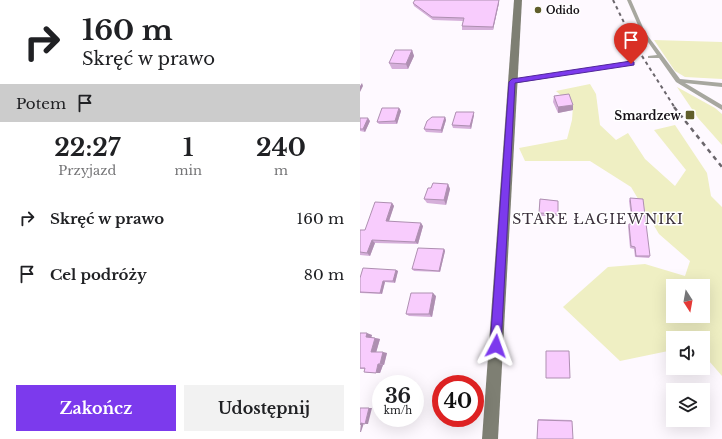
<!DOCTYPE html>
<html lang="pl">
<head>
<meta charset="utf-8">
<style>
  :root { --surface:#fff; --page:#f2f2f2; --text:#202124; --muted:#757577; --accent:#7c3aed }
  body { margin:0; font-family:"Libre Baskerville",serif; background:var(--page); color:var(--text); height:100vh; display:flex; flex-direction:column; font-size:15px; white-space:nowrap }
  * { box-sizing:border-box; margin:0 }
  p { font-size:13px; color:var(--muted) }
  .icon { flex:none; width:22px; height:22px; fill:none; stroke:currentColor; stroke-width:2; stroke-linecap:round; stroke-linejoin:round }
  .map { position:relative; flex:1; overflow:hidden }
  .side { display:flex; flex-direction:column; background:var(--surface); width:360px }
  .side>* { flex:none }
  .top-card { background:#fff; color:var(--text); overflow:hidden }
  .needle { width:26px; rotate:169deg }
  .buttons { position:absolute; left:306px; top:279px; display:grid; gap:8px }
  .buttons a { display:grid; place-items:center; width:44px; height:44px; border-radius:0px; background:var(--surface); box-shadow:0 4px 16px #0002; font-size:20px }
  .speed { position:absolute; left:12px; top:375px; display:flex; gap:8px; font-size:20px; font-weight:700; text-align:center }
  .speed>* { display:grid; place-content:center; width:52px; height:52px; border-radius:50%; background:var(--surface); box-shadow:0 4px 16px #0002; line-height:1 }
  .speed small { font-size:10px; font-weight:400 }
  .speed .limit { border:6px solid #d22; background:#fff; color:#111 }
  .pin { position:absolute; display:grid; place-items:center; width:34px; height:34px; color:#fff; margin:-41px -17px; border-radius:50% 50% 50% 0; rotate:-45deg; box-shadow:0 0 4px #0007 }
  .pin .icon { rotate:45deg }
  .me { position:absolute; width:44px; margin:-22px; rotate:4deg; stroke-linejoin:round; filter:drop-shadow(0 0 3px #0008) }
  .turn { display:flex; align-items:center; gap:14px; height:84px; padding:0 16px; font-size:18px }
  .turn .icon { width:52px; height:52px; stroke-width:2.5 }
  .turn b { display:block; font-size:28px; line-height:34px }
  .then { display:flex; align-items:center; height:38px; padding:0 16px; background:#0003; gap:8px; font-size:15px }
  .eta { display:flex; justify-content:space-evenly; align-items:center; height:68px; text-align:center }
  .eta b { font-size:24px; font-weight:700; line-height:28px }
  .cta { display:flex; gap:8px; margin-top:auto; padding:8px 16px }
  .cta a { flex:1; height:46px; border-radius:0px; background:var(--accent); color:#fff; font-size:16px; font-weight:700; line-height:46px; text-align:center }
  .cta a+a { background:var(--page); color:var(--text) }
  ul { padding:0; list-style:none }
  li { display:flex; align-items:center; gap:12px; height:56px; padding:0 16px }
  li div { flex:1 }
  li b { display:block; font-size:15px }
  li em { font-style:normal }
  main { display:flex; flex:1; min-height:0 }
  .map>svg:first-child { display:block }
  .green { fill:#efefc3; fill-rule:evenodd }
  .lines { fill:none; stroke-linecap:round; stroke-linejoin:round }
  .lane { fill:#a7a79f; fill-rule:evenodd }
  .secondary { fill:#7e7f73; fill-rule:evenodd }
  .rail-far1 { stroke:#6b666c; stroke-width:2; stroke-dasharray:3.5 3.5; stroke-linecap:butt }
  .rail { stroke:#6b666c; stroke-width:2.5; stroke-dasharray:4.5 4.5; stroke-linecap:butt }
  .wall { fill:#d5afda }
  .shaded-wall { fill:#ae8fb1 }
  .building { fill:#f8ccfd; stroke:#ae8fb1 }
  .route { fill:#7c3aed; stroke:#51269a }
  .poi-dot { fill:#605e2b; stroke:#fff; stroke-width:1.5 }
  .labels { text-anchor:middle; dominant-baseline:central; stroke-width:3; stroke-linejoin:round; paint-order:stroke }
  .far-poi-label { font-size:10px; font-weight:bold; fill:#151016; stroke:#fff; text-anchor:start }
  .poi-label { font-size:12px; font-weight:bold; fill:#151016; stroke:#fff; text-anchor:end }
  .quarter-label { font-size:14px; letter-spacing:1px; fill:#3c313d; stroke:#fff }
</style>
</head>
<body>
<main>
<section class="side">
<div class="top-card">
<div class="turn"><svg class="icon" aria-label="right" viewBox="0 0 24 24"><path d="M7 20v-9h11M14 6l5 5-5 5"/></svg><div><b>160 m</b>Skręć w prawo</div></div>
<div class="then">Potem<svg class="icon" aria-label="arrive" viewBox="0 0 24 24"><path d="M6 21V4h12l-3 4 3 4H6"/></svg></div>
</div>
<div class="eta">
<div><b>22:27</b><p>Przyjazd</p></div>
<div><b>1</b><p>min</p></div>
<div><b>240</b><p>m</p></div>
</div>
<ul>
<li><svg class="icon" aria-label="right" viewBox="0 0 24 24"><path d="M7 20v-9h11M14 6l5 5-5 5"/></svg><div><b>Skręć w prawo</b></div><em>160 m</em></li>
<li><svg class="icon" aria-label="arrive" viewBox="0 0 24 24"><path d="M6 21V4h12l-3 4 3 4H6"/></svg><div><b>Cel podróży</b></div><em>80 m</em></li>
</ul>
<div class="cta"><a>Zakończ</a><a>Udostępnij</a></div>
</section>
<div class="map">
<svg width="362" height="439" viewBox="0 0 362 439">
  <rect width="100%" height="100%" fill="#fef9ff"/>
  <path class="green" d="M294,40L362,42V79L325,77L315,71Z
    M230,84L236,94L240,125L256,140L268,133L285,159L315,186L326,170L294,130L315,125L347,173L351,196L362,207V376L343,354V338H313V350L260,361L203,307L248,267L285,264L325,276L330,261L299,234L271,187L230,161H165L159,148L207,139L212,120L213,106L196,91ZM313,286H343V316H313Z
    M317,87L355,108L362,114V145L338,118Z"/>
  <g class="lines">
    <path class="lane" d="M267,0H271L285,32L320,79L362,83V87L325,83L362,105V110L316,82L299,58H288V56L297,55L281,32Z
      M271,61L273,63V64L152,84L149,82L152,80Z"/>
    <path class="secondary" d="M154,0H162L138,439H122Z"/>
    <path class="rail-far1" d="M253,0L275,45L315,108"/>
    <path class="rail" d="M314,107L362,167"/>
  </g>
  <path class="wall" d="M139,0V3L133,30H102V26L103,21L73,20L54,6L53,3Z
    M52,50L54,56L48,69H32L29,63Z
    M194,96L213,110L198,113L193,102Z
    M39,108L41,111L37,124H19L17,122Z
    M114,115L111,129L93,128L92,125Z
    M85,117L86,120L82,133L66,132L64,129Z
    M0,118L10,121L5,132L0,131Z
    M88,184L90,189L86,205L67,203L64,199Z
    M270,198L290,256L289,258L275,257L274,249L270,248L268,226L269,224H272L269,201Z
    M180,199L198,201V216H179Z
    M32,203L34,206L29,221L63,226L58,244L15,243L10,256L0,255V230H5Z
    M84,249L85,251L80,272L54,271L52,269Z
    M36,270L38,271L35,283L25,282L22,294L0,293V278Z
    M76,296L72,317L49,316L46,314Z
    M0,333L12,335L11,337L15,338L20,339L16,352L27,353L24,365H23L20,373H9L4,372L5,369H0Z
    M178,419L211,420L212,421L177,439Z"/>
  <path class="shaded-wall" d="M139,0V3L133,30V27Z
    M52,50L54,56L48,69L46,64Z
    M2,83L3,86L0,92V86Z
    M213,105V110L198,113V107Z
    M39,108L41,111L37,124L35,121Z
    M114,112V115L111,129L110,126Z
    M85,117L86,120L82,133L81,130Z
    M8,118L10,121L5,132L3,129Z
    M88,184L90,189L86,205L84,200Z
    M32,203L34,206L28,224L26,221Z
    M61,223L63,226L58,244L55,242Z
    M12,240L15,243L10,256L7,253Z
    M84,249L85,251L80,272L79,271Z
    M36,270L38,271L35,283L33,281Z
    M23,281L25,282L22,294L20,293Z
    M73,293L76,296L72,317L69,314Z
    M7,333L12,335L11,339L6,337Z
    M15,338L20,339L16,353L11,352Z
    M23,352L27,353L24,365L20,364Z
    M18,364L23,365L20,373H16Z
    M9,408H12L8,424H5Z
    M1,423H4L1,432H0Z"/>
  <path class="building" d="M55,0H139L133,27L102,26L104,18L72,17L53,3Z
    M35,50H52L46,64L29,63Z
    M209,94L213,105L198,107L194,96Z
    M22,108H39L35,121L17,122Z
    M96,112H114L110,126L92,125Z
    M72,117H85L81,130L64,129L67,121Z
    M0,118H8L3,129H0Z
    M73,183L88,184L84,200L64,199L68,188H71Z
    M270,198L283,199L290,256H276L275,247L271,246L269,224H273Z
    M180,199L198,201V214L179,213Z
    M15,202L32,203L26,221L61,223L55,242L12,240L7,253L0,252V230H5Z
    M58,248L84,249L79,271L52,269Z
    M3,268L36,270L33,281H23L20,293L0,292V278Z
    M51,293H73L69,314H46Z
    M0,333H7L6,337L15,338L11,352H23L20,364H18L16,373L4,372L5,368H0Z
    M186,351H209L210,378H186Z
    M0,408H9L5,424L1,423L0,425Z
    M178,420L212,421L213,439H177Z"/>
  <path class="route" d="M271,61L274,62V65L155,83L141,346L139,350L136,351L132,350L130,346L149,82L152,79Z"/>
  <g class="poi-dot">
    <circle cx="178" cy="10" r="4"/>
    <rect x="325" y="110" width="10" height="10" rx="2"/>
  </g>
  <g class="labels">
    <g class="far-poi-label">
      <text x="186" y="10">Odido</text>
    </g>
    <g class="poi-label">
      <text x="321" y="115">Smardzew</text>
    </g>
    <g class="quarter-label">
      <text x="238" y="219">STARE ŁAGIEWNIKI</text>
    </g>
  </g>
</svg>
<div class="buttons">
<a><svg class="needle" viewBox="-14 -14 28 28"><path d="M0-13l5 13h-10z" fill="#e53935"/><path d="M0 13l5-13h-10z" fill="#757577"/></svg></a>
<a><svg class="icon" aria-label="sound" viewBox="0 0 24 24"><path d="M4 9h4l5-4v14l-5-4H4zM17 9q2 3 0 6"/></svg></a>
<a><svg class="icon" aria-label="layers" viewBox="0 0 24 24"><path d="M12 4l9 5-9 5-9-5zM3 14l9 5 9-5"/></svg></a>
</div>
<div class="speed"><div>36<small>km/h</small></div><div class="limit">40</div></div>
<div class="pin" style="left:271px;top:64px;background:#d93025"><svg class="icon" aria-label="arrive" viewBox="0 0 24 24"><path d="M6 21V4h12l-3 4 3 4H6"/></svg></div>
<svg class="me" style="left:136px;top:346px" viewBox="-20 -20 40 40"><path d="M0-17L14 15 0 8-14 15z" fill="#7c3aed" stroke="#fff" stroke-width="4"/></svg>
</div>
</main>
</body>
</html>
